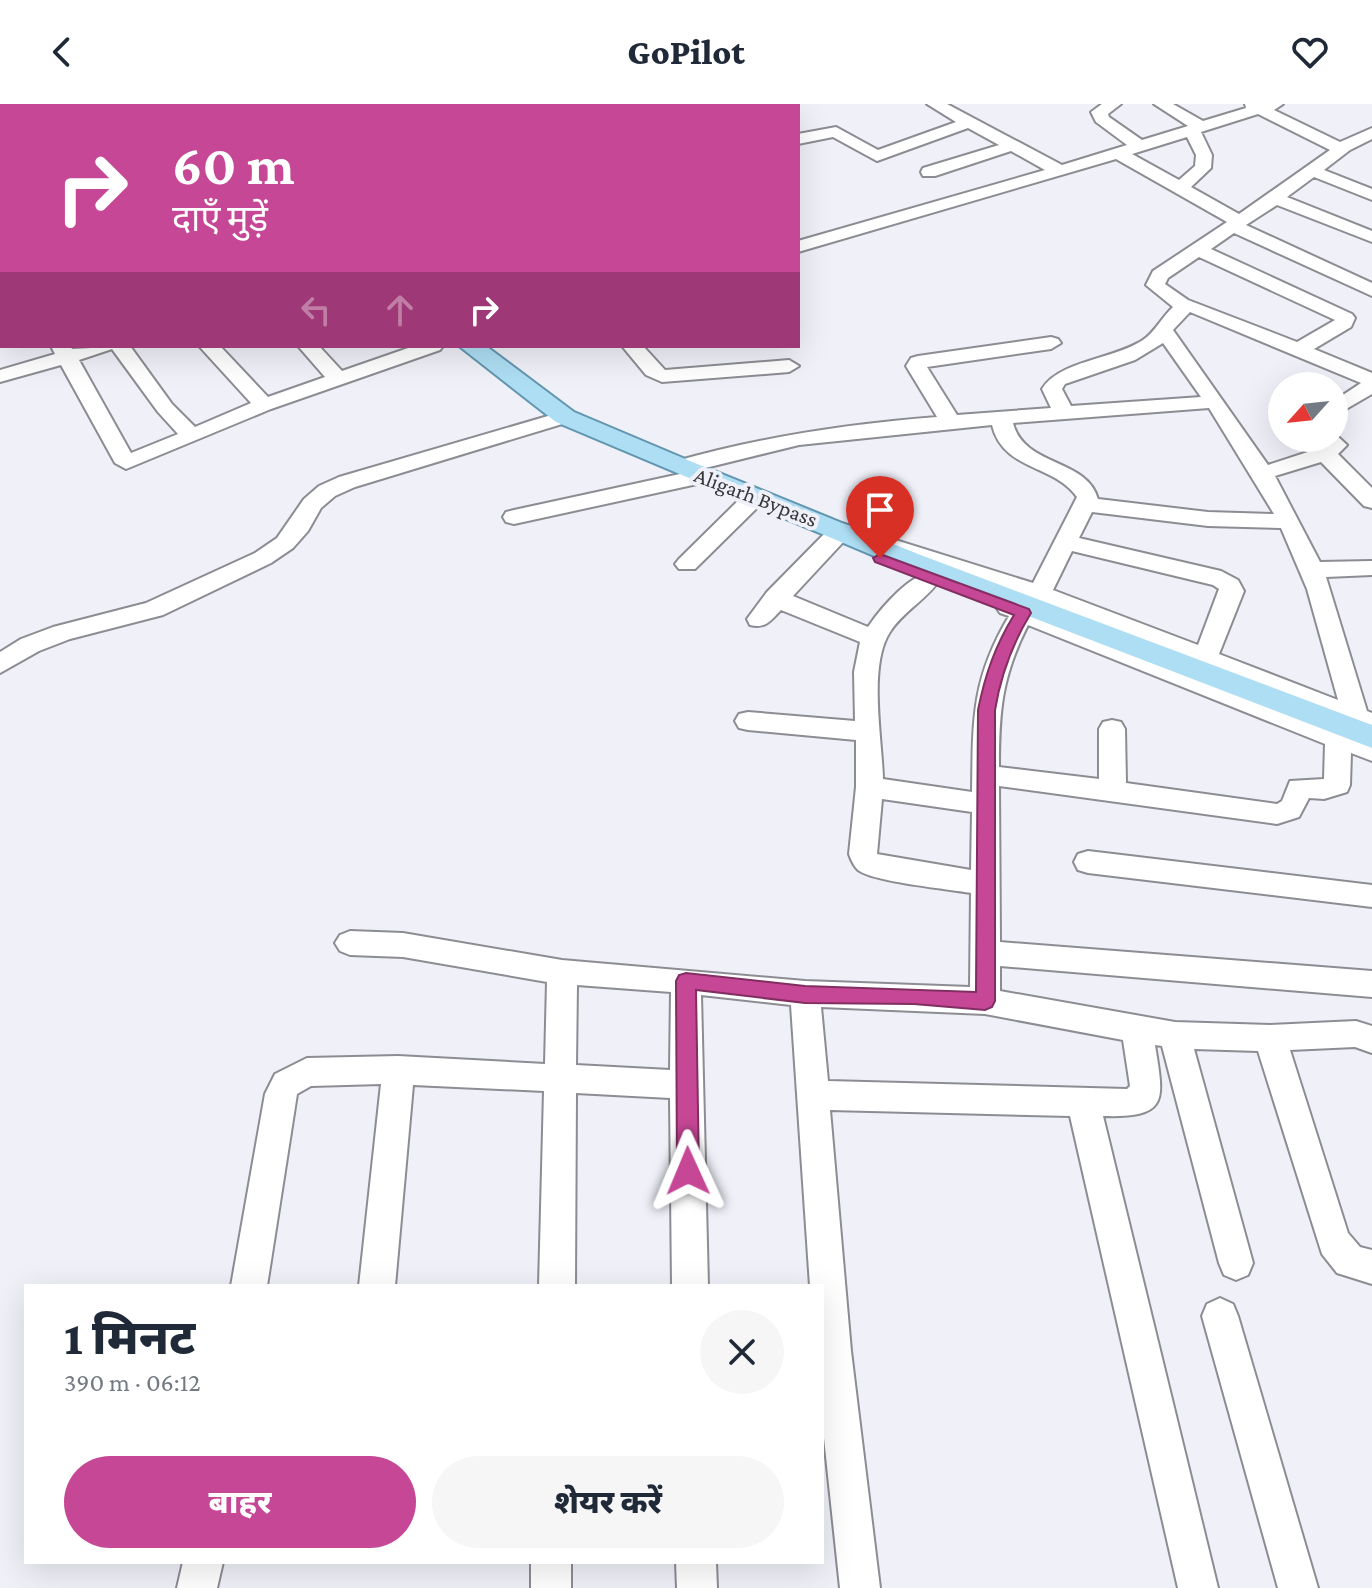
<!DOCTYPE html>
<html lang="hi">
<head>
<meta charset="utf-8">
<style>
  :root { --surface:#fff; --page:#f6f6f7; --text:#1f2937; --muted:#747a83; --accent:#c64795 }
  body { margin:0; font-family:"Crimson Pro","Noto Sans Devanagari",serif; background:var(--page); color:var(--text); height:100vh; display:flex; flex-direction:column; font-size:30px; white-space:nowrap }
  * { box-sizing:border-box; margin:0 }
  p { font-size:26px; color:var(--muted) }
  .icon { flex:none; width:44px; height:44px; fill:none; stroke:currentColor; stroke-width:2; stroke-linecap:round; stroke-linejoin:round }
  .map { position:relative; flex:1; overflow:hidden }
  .side { position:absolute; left:24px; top:1180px; width:800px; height:280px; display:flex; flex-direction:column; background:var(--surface); border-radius:0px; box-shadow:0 8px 32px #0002 }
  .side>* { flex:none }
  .guide { position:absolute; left:0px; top:0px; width:800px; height:244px; box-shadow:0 8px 32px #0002; background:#c64795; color:#fff; overflow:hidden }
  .needle { width:52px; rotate:243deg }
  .fabs { position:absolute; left:1268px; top:268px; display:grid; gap:16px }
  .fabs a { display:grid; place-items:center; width:80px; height:80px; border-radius:50%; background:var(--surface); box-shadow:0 8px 32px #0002; font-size:40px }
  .pin { position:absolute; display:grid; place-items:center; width:68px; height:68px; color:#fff; margin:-82px -34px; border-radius:50% 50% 50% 0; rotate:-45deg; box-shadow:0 0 8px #0007 }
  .pin .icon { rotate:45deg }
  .me { position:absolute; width:88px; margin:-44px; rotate:359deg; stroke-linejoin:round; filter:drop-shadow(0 0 6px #0008) }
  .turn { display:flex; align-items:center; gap:28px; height:168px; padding:0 40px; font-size:36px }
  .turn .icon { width:104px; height:104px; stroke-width:2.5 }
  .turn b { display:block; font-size:56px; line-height:68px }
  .lanes { display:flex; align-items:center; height:76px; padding:0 40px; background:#0003; justify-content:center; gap:40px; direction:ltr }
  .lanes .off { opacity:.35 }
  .round { display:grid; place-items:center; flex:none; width:84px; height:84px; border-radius:42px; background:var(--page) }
  .summary { display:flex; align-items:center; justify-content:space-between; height:136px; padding:0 40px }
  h1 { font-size:48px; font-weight:800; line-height:60px }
  .primary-button { display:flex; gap:16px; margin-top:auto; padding:16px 40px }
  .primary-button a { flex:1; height:92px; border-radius:48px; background:var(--accent); color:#fff; font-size:32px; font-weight:800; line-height:92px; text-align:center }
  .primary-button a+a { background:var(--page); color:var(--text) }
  header { display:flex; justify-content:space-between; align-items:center; height:104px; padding:0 40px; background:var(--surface); font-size:36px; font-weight:800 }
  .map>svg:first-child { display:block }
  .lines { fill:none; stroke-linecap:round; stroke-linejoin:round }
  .minor-casing { stroke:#8c8c93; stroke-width:4 }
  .major-casing { stroke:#6296af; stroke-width:4 }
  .minor { fill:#fff; fill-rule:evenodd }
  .major { fill:#aedef4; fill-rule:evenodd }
  .route { fill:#c64795; stroke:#812e61; stroke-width:2 }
  .labels { text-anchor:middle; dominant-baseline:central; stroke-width:8; stroke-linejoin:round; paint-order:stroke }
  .street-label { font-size:22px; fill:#38383b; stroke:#eff0f8 }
</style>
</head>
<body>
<header><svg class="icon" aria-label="back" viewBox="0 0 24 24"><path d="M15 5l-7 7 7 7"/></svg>GoPilot<svg class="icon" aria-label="heart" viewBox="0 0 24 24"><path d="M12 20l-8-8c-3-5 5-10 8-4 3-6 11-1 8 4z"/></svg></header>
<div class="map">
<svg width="1372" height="1484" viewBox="0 0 1372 1484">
  <rect width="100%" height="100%" fill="#eff0f8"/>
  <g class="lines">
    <g class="minor-casing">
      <path id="minor" d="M672,0H690L692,2H674Z
        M927,0H947L1062,61L1127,41L1096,18L1091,8L1102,0H1121L1108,10L1109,13L1142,36L1188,22L1154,0H1173L1203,17L1246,4L1245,0H1283L1274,6L1340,38L1372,24V35L1350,46L1324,66L1372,85V96L1314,73L1287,93L1372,127V138L1277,101L1246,121L1372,179V192L1234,129L1211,145L1352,210L1355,214L1351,223L1314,245L1372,269V290L1334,312V297L1361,279L1190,208L1173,226L1268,361L1317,345L1323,341L1316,334H1334V329L1347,341L1338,350L1372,384V404L1364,402L1321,358L1275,372L1320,458L1372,457V471L1326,473L1367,607L1372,609V628L1029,495L846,435L793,492L868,523C880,505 915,463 937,469L941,474C928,495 903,507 890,528C868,561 882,635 883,675L972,688C973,617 971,576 1009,512L1000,509L996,503L1000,497L1008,495L1282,605L1372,637V657L1351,649L1350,681L1347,688L1324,695L1309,694L1299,713L1277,720L999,682L1000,838L1372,867V893L1000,862V887L1175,918L1270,921L1356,917L1372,922V949L1355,943L1290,946L1348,1129L1360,1143L1372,1146V1180L1337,1169L1322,1150L1258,947L1194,945L1253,1159L1248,1171L1236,1176L1224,1171L1219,1159L1162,942L1155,941C1164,997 1169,1014 1103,1012L1218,1484H1178L1070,1012L830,1006L851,1247L880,1484H840L822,1315V1182H810L791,901L701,891L708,1182H672L670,994L576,989L575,1182H539L544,987L413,981L395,1182H359L381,980L311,982L297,990L267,1182H231L265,990L275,970L307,954L398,952L545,960L547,878L403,853L350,851L340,847L335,839L340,831L350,827L403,829L562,856L805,877L970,883L971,789C949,785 873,778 858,766C854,762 851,756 849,750L856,683V636L748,626L739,624L735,617L739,610L748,608L855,617L854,568L860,538L781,506C771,516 766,525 750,521L747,515L767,488L833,421L841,419L1033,479L1077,393C1054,360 1003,367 992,321L799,341L681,370L670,363L673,358C760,333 847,320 937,313L906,262L911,254L918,252L1051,233L1058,235L1061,239L1051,245L927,263L957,311L1051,304L1042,285C1058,257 1115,255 1143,236C1155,228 1162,213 1173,203L1146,181L1153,167L1227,118L1116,55L798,148V137L1045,66L1011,47L935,72H923L921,68L923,64L999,41L968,24L877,57L833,33L798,40V30L836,23L878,46L956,18ZM1258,10L1330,46L1239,110L1191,83L1211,64L1212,51L1201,28ZM1187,33L1196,51L1195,62L1179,76L1132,50ZM1199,153L1335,216L1297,238L1188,196L1165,180L1168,174ZM1163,239L1201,293L1071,302L1062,285L1065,280L1135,256ZM1209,304L1274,410L1208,408L1098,395C1087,354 1024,363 1013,319ZM1092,408L1208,422L1281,424L1307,485L1338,596L1219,550L1244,487L1238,476L1221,467L1079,434ZM1072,447L1213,481L1219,485L1198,541L1053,486ZM1028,521L1325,640L1324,675L1290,677L1282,697L1277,700L1126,679L1125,625L1121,618L1112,616L1103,618L1099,625V675L999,663C999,606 1002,572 1028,521ZM882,695L972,708L971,766L877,750ZM577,881L671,888L670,966L576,961ZM821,903L985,910L1123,936L1130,982L1127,985L828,977Z
        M0,36L2,37V48L0,47Z
        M51,242H71L72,245L130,242L172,300L195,323L251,299L199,242H220L268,293L325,273L298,242H319L342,267L414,242H443L440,246L271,305L126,365L115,359L61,261L0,278V266L55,250ZM112,245L158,308L178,330L131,349L79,256Z
        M622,242H643L665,266L789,256L799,262L789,268L662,278L646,271Z
        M565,307L572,309L575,313L572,317L355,383L335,392L321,404L308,427L293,444L271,459L163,511L70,535L39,547L0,569V548L21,535L53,523L146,499L255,449L277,434L304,395L319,382L339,373Z
        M703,365L711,367L714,372L711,377L514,420L506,418L503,413L506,408L514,406Z
        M756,385L767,392L764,397L695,465H679L675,460L679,455L748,387Z
        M1088,747L1372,781V803L1088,769L1078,766L1074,758L1078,750Z
        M1220,1194L1233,1200L1238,1212L1318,1484H1278L1202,1212L1207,1200Z
        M183,1458H223L217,1484H177Z
        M531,1458H571V1484H531Z
        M676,1458H716L717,1484H677Z"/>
    </g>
    <g class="major-casing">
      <path id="major" d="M44,0H69L42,2Z
        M190,0H210L212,2H192Z
        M2,10V22L0,23V11Z
        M459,242H486L574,308L690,357L918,450L1372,621V644L898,462L556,318Z"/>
    </g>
    <use href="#minor" class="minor"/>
    <use href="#major" class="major"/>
  </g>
  <path class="route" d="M880,450L1029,505L1031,509C1012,540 1001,570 995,606V897L992,903L985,906L914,900L805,899L696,886L699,1067L696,1074L688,1077L681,1074L677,1067L676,877L679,871L686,869L805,882L976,888L978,606C985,571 995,542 1014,511L875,458L873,454Z"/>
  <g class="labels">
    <g class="street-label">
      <text transform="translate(756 393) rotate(21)">Aligarh Bypass</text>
    </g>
  </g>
</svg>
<div class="fabs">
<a><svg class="needle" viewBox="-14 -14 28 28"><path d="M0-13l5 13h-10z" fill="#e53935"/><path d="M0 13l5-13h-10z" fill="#747a83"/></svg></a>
</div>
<div class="pin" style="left:880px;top:454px;background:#d93025"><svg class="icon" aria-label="arrive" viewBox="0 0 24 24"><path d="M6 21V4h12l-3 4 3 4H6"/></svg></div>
<svg class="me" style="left:688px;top:1067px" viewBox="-20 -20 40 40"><path d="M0-17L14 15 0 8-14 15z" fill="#c64795" stroke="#fff" stroke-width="4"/></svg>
<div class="guide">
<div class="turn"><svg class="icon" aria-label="right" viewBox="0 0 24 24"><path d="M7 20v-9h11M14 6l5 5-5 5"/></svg><div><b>60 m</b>दाएँ मुड़ें</div></div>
<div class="lanes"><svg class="icon off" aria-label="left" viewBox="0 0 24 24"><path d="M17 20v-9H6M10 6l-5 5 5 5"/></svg><svg class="icon off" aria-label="ahead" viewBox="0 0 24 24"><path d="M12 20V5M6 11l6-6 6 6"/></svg><svg class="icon" aria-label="right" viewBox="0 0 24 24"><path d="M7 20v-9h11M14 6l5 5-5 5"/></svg></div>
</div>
<section class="side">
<div class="summary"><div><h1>1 मिनट</h1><p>390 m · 06:12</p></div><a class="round"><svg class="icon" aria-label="close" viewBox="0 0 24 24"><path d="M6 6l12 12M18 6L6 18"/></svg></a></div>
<div class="primary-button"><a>बाहर</a><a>शेयर करें</a></div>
</section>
</div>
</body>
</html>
